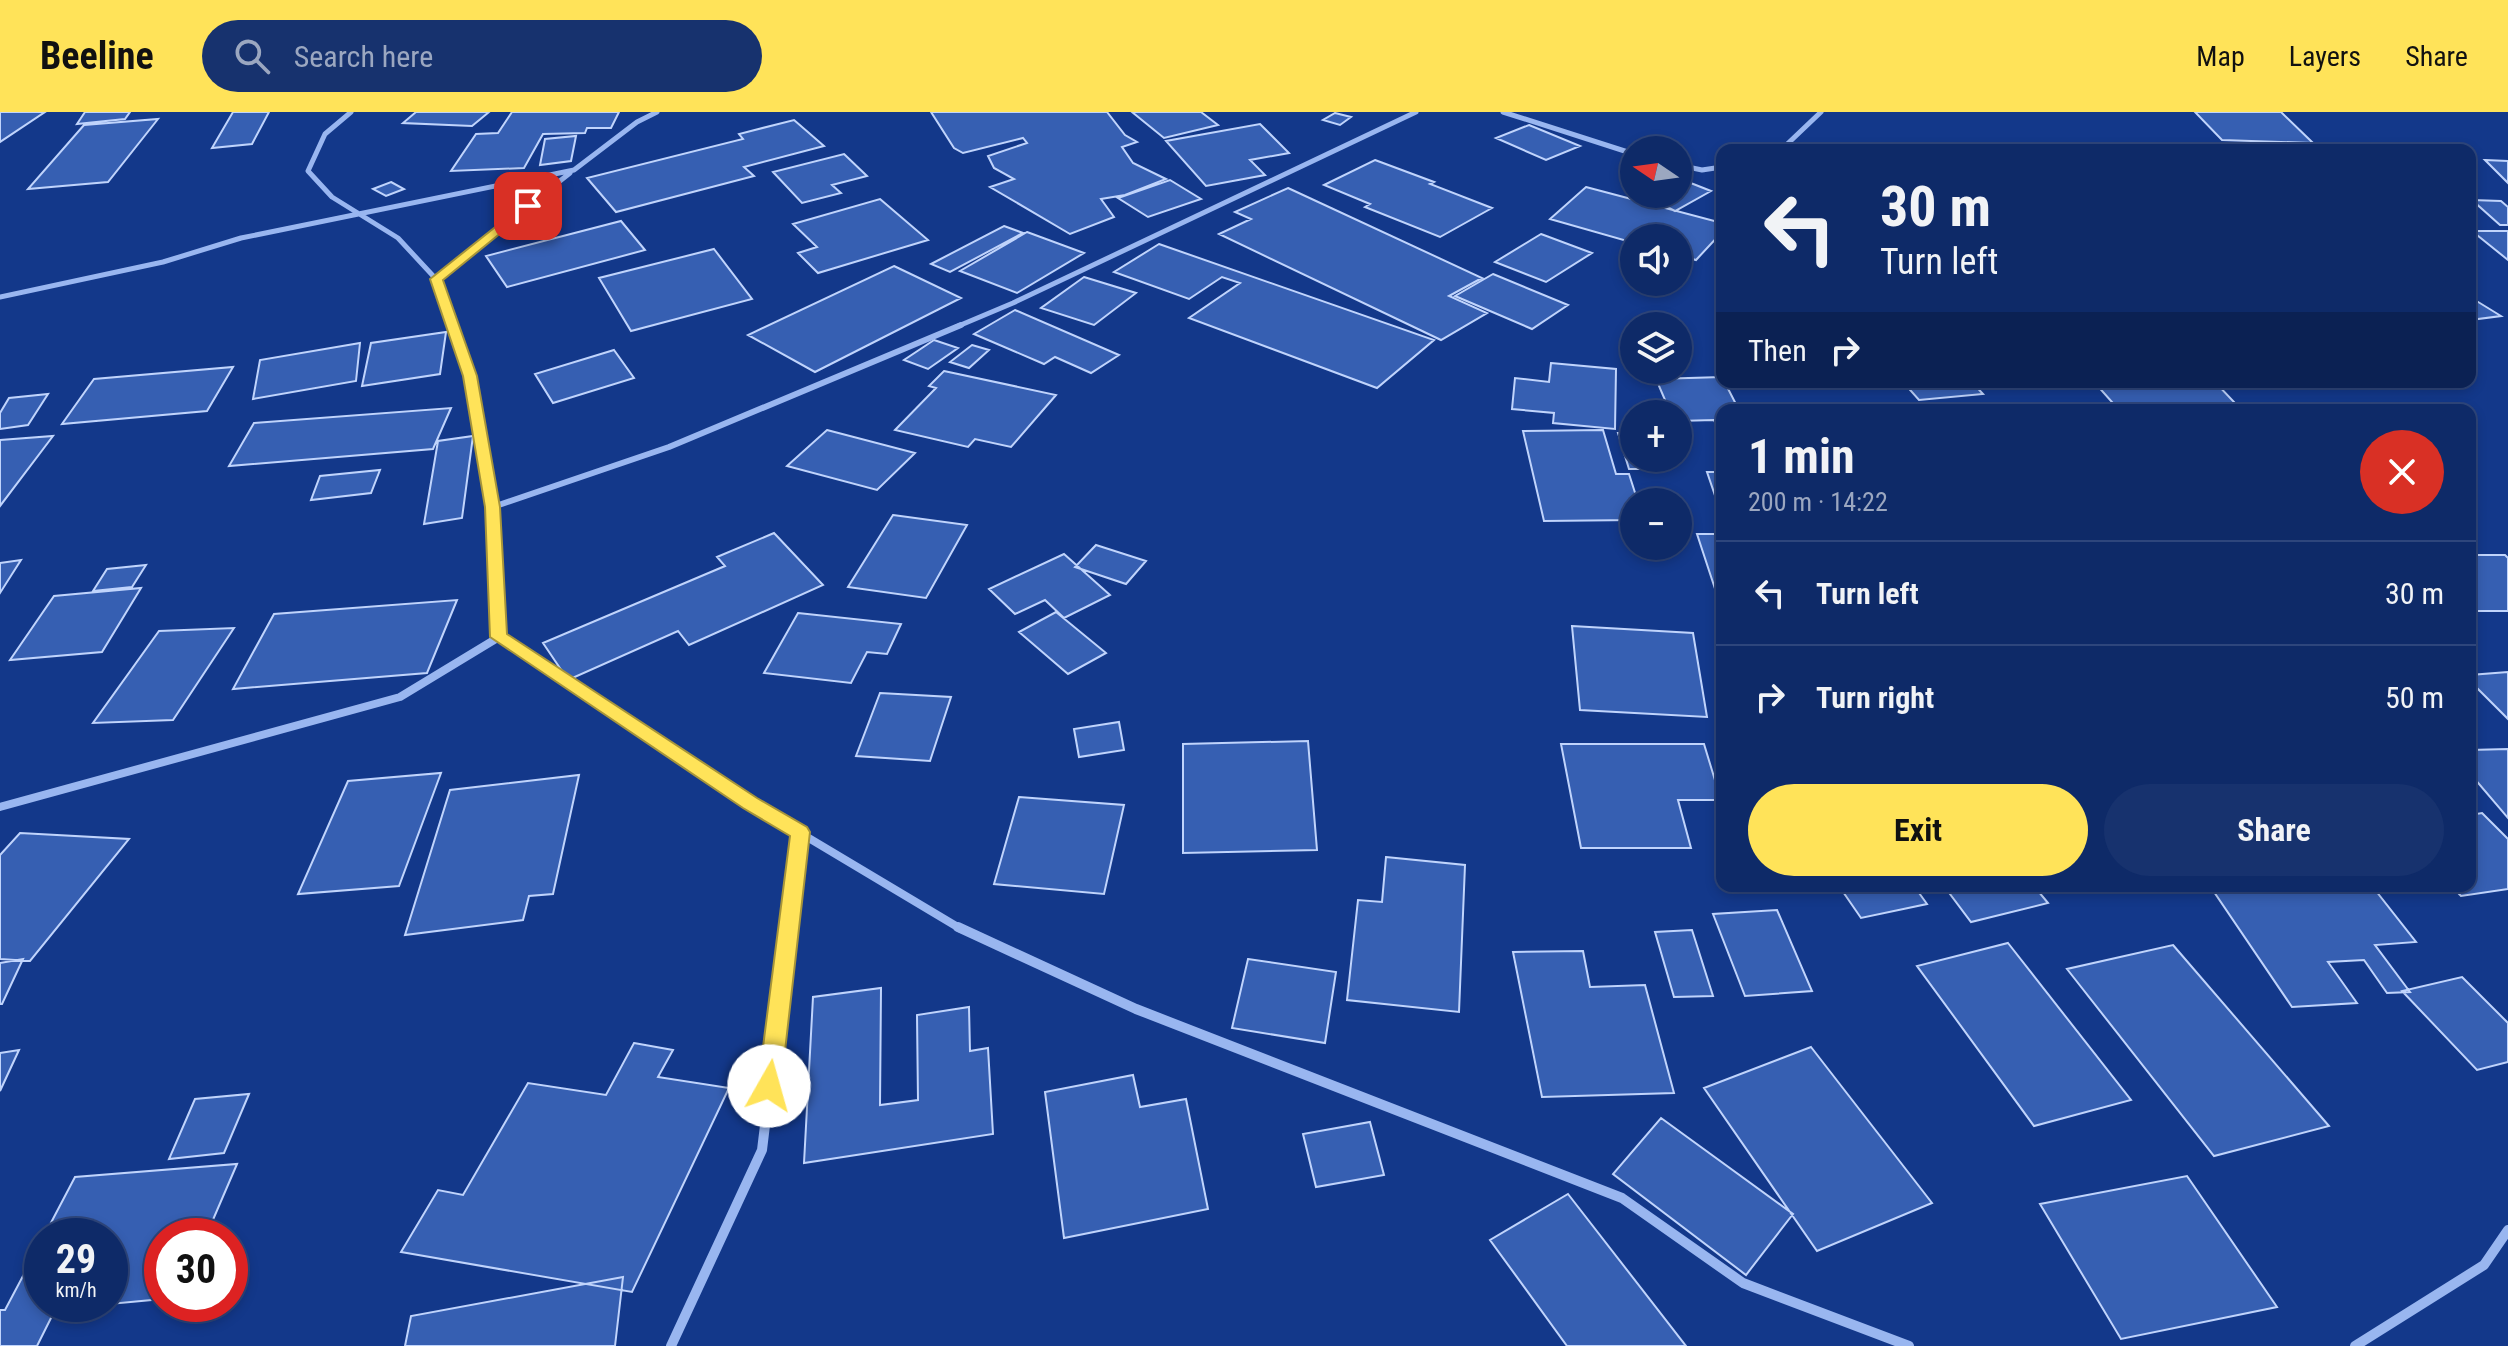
<!DOCTYPE html>
<html lang="en">
<head>
<meta charset="utf-8">
<style>
  :root { --surface:#0e2a68; --page:#17326e; --text:#f1f3f6; --muted:#9ba7c0; --line:#2e467c; --accent:#ffe359 }
  body { margin:0; font-family:"Roboto Condensed",sans-serif; background:var(--page); color:var(--text); height:100vh; display:flex; flex-direction:column; font-size:30px; white-space:nowrap }
  * { box-sizing:border-box; margin:0 }
  p { font-size:26px; color:var(--muted) }
  .icon { flex:none; width:44px; height:44px; fill:none; stroke:currentColor; stroke-width:2; stroke-linecap:round; stroke-linejoin:round }
  .map { position:relative; flex:1; overflow:hidden }
  .drawer { position:absolute; left:1716px; top:292px; width:760px; height:488px; display:flex; flex-direction:column; background:var(--surface); border-radius:16px; box-shadow:0 4px 12px #0003,0 0 0 2px var(--line) }
  .drawer>* { flex:none }
  .guide { position:absolute; left:1716px; top:32px; width:760px; height:244px; border-radius:16px; box-shadow:0 4px 12px #0003,0 0 0 2px var(--line); background:#0e2a68; color:var(--text); overflow:hidden }
  .needle { width:52px; rotate:283deg }
  .fabs { position:absolute; left:1620px; top:24px; display:grid; gap:16px }
  .fabs a { display:grid; place-items:center; width:72px; height:72px; border-radius:50%; background:var(--surface); box-shadow:0 4px 12px #0003,0 0 0 2px var(--line); font-size:40px }
  .speed { position:absolute; left:24px; top:1106px; display:flex; gap:16px; font-size:40px; font-weight:700; text-align:center }
  .speed>* { display:grid; place-content:center; width:104px; height:104px; border-radius:50%; background:var(--surface); box-shadow:0 4px 12px #0003,0 0 0 2px var(--line); line-height:1 }
  .speed small { font-size:20px; font-weight:400 }
  .speed .limit { border:12px solid #d22; background:#fff; color:#111 }
  .pin { position:absolute; display:grid; place-items:center; width:68px; height:68px; color:#fff; margin:-34px; border-radius:16px; box-shadow:0 4px 12px #0006 }
  .me { position:absolute; width:88px; margin:-44px; rotate:7deg; stroke-linejoin:round; filter:drop-shadow(0 0 6px #0008) }
  .turn { display:flex; align-items:center; gap:28px; height:168px; padding:0 32px; font-size:36px }
  .turn .icon { width:104px; height:104px; stroke-width:2.5 }
  .turn b { display:block; font-size:56px; line-height:68px }
  .then { display:flex; align-items:center; height:76px; padding:0 32px; background:#0003; gap:16px; font-size:30px }
  .round { display:grid; place-items:center; flex:none; width:84px; height:84px; border-radius:42px; background:var(--page) }
  .overview { display:flex; align-items:center; justify-content:space-between; height:136px; padding:0 32px }
  h1 { font-size:48px; font-weight:700; line-height:60px }
  .primary-button { display:flex; gap:16px; margin-top:auto; padding:16px 32px }
  .primary-button a { flex:1; height:92px; border-radius:48px; background:var(--accent); color:#111; font-size:32px; font-weight:700; line-height:92px; text-align:center }
  .primary-button a+a { background:var(--page); color:var(--text) }
  ul { padding:0; list-style:none }
  li { display:flex; align-items:center; gap:24px; height:104px; padding:0 32px; border-top:2px solid var(--line) }
  li div { flex:1 }
  li b { display:block; font-size:30px }
  li em { font-style:normal }
  header { display:flex; align-items:center; gap:48px; box-sizing:border-box; height:112px; padding:0 40px; background:var(--accent); color:#111 }
  header strong { font-size:38px }
  nav { display:flex; gap:44px; margin-inline-start:auto; font-size:28px }
  .search { width:560px; height:72px; background:var(--page); display:flex; align-items:center; gap:20px; box-sizing:border-box; padding:0 28px; border-radius:44px; color:var(--muted); font-size:30px }
  .map>svg:first-child { display:block }
  .building { fill:#365fb2; stroke:#c0d4fc; stroke-width:2 }
  .lines { fill:none; stroke-linecap:round; stroke-linejoin:round }
  .street-far3 { stroke:#99b6f0; stroke-width:5 }
  .street-far2 { stroke:#99b6f0; stroke-width:6 }
  .street-far1 { stroke:#99b6f0; stroke-width:8 }
  .street { stroke:#99b6f0; stroke-width:10 }
  .route { fill:#ffe359; stroke:#a6943a; stroke-width:2 }
</style>
</head>
<body>
<header>
<strong>Beeline</strong>
<div class="search"><svg class="icon" aria-label="search" viewBox="0 0 24 24"><circle cx="10" cy="10" r="6"/><path d="M15 15l6 6"/></svg>Search here</div>
<nav><a>Map</a><a>Layers</a><a>Share</a></nav>
</header>
<div class="map">
<svg width="2508" height="1234" viewBox="0 0 2508 1234">
  <rect width="100%" height="100%" fill="#13388a"/>
  <path class="building" d="M0,0H45L0,30Z
    M85,0H130L125,7L77,12Z
    M233,0H269L252,32L212,36Z
    M416,0H489L472,14L403,11Z
    M512,0H619L611,16H587L585,21L543,22L524,56L451,59L476,22L498,21Z
    M931,0H1107L1125,23L1137,30L1122,35L1133,51L1166,67L1125,83L1101,87L1114,105L1070,122L990,75L1014,67L994,56L988,44L1027,31L1023,26L963,41L954,36Z
    M1132,0H1201L1218,13L1164,26Z
    M2195,0H2281L2313,31L2222,28Z
    M1335,1L1351,5L1340,13L1323,8Z
    M158,7L108,70L28,77L84,13Z
    M794,8L824,34L744,55L754,64L616,100L587,66L743,27L739,22Z
    M1260,12L1289,41L1250,48L1265,63L1206,74L1166,29Z
    M1529,13L1580,34L1546,48L1496,26Z
    M576,24L571,49L540,53L545,27Z
    M844,42L867,64L832,73L841,81L802,91L773,60Z
    M1375,48L1434,70L1430,72L1492,96L1440,125L1365,95L1370,92L1324,73Z
    M2485,48L2508,49V71Z
    M1678,66L1711,79L1675,99L1641,82H1678Z
    M1170,68L1201,87L1148,105L1118,86Z
    M391,70L404,77L386,84L373,77Z
    M1586,75L1722,111V120L1696,148L1678,143V126H1634V131L1550,107Z
    M1288,76L1482,166L1449,184L1487,201L1441,228L1219,122L1251,107L1235,100Z
    M880,87L928,128L818,161L798,141L817,135L793,112Z
    M2472,88L2501,89L2508,95V113H2500Z
    M621,109L645,138L507,175L486,144Z
    M1004,114L1023,121L950,160L931,152Z
    M2472,119H2508V148Z
    M1027,120L1084,141L1017,181L960,159Z
    M1541,122L1592,141L1546,170L1495,150Z
    M1159,132L1434,228L1377,276L1189,206L1240,171L1222,165L1189,187L1114,160Z
    M714,137L752,187L631,219L599,166Z
    M894,154L961,186L815,260L748,223Z
    M1493,162L1568,193L1532,217L1455,184Z
    M1084,165L1136,181L1094,213L1041,196Z
    M2470,185L2501,204L2470,208Z
    M1015,198L1119,243L1091,261L1055,245L1044,252L974,222Z
    M446,220L440,262L362,274L371,231Z
    M934,228L958,236L928,257L904,248Z
    M360,231L356,269L253,287L260,248Z
    M972,233L989,238L969,256L950,250Z
    M614,238L634,266L553,291L535,262Z
    M1551,251L1616,257L1615,317L1553,311L1554,301L1512,297L1515,266L1549,270Z
    M233,255L207,299L62,312L94,267Z
    M944,259L1056,283L1011,335L975,327L968,335L895,318L936,276L929,274Z
    M1722,265L1739,298H1722V325L1714,308L1678,309V302H1671L1656,267Z
    M1903,270H1972L1983,282L1919,288Z
    M2215,270L2235,291L2171,294L2175,298H2119L2095,271Z
    M48,282L28,313L0,317V301L9,286Z
    M451,296L433,337L229,354L254,311Z
    M827,318L915,341L877,378L787,354Z
    M1603,318L1616,362H1629L1638,390H1634V408L1544,409L1523,319Z
    M1618,321H1634V346H1650L1653,357H1629Z
    M53,324L0,394V328Z
    M473,324L462,406L424,412L438,329Z
    M380,358L371,381L311,388L320,364Z
    M1707,360H1722V404Z
    M893,403L967,413L926,486L848,475Z
    M774,421L823,473L689,533L678,519L568,568L543,531L725,454L717,445Z
    M1697,422H1722V498Z
    M1096,433L1146,449L1126,472L1075,455Z
    M1064,442L1110,483L1064,506L1045,488L1015,502L989,477Z
    M2470,443H2505L2508,446V499H2470Z
    M21,448L0,481V451Z
    M146,453L132,475L93,479L107,457Z
    M141,476L102,540L10,548L54,484Z
    M457,488L427,561L233,577L274,502Z
    M1056,500L1106,541L1068,562L1019,520Z
    M798,501L901,512L887,542L867,540L851,571L764,561Z
    M1572,514L1693,521L1707,605L1580,598Z
    M234,516L173,608L93,611L159,519Z
    M2508,560V607L2470,569V563Z
    M880,581L951,585L930,649L856,644Z
    M1119,610L1124,638L1079,645L1074,617Z
    M1308,629L1317,738L1183,741V632Z
    M1561,632H1704L1721,688H1678L1691,736H1581Z
    M2508,637V706L2474,666H2470V638Z
    M441,661L399,774L298,782L348,669Z
    M579,663L553,782L529,784L523,808L405,823L450,678Z
    M1019,685L1124,693L1104,782L994,772Z
    M2482,701L2508,727V777L2461,784L2451,774H2470V703Z
    M20,721L129,727L30,849L0,847V743Z
    M1386,745L1465,753L1459,900L1347,888L1358,788L1382,790Z
    M1839,774H1914L1927,792L1861,806Z
    M1944,774H2034L2048,791L1971,810Z
    M2210,774H2372L2416,830L2375,833L2410,880L2387,881L2364,848L2328,850L2357,891L2292,895Z
    M1777,798L1812,879L1745,884L1713,802Z
    M1692,818L1713,884L1674,885L1655,820Z
    M2008,831L2131,988L2034,1014L1917,854Z
    M2173,833L2329,1014L2214,1044L2067,857Z
    M1583,839L1590,875L1645,873L1674,981L1542,985L1513,840Z
    M23,847L2,892H0V851Z
    M1248,847L1336,860L1325,931L1232,916Z
    M2462,865L2508,911V950L2477,958L2402,879Z
    M881,876L880,993L918,988L917,903L969,895L970,939L988,936L993,1022L804,1051L813,885Z
    M634,931L673,938L658,965L729,976L632,1180L401,1140L438,1078L463,1083L528,971L606,983Z
    M1811,935L1932,1091L1817,1139L1704,976Z
    M19,938L0,979V941Z
    M1133,963L1140,995L1186,987L1208,1097L1064,1126L1045,980Z
    M249,982L224,1041L169,1047L195,987Z
    M1661,1006L1793,1102L1746,1163L1613,1062Z
    M1370,1010L1384,1063L1316,1075L1303,1022Z
    M237,1052L206,1124H162V1187L110,1192V1124H44L75,1065Z
    M2187,1064L2277,1195L2121,1227L2040,1092Z
    M1568,1082L1686,1234H1567L1490,1128Z
    M42,1128V1192H106L56,1196L37,1234H0V1198H5Z
    M623,1165L615,1234H405L411,1204Z"/>
  <g class="lines">
    <path class="street-far3" d="M351,0L325,22L308,59L332,85L398,126L436,167L453,215
      M1503,0L1634,42
      M1781,38L1821,0
      M1678,53L1702,58L1722,55
      M436,167L570,61
      M0,185L163,150L241,126L574,58L637,10L657,0
      M956,215L1013,191L1416,0"/>
    <path class="street-far2" d="M452,213C483,300 493,390 497,482
      M493,395L669,335L961,213"/>
    <path class="street-far1" d="M499,525L750,691L961,817
      M0,695L400,585L499,525L497,480
      M788,817L800,720"/>
    <path class="street" d="M958,815L1136,897L1622,1086L1743,1171L1909,1234
      M671,1234L762,1038L789,815
      M2355,1234L2484,1153L2508,1118"/>
  </g>
  <path class="route" d="M524,92L534,94L443,168L477,264L500,395L507,522L757,686L807,715L810,720L781,974L777,981L769,984L761,981L758,974L790,724L743,696L490,525L485,395L463,264L430,167Z"/>
</svg>
<div class="fabs">
<a><svg class="needle" viewBox="-14 -14 28 28"><path d="M0-13l5 13h-10z" fill="#e53935"/><path d="M0 13l5-13h-10z" fill="#9ba7c0"/></svg></a>
<a><svg class="icon" aria-label="sound" viewBox="0 0 24 24"><path d="M4 9h4l5-4v14l-5-4H4zM17 9q2 3 0 6"/></svg></a>
<a><svg class="icon" aria-label="layers" viewBox="0 0 24 24"><path d="M12 4l9 5-9 5-9-5zM3 14l9 5 9-5"/></svg></a>
<a>+</a>
<a>−</a>
</div>
<div class="speed"><div>29<small>km/h</small></div><div class="limit">30</div></div>
<div class="pin" style="left:528px;top:94px;background:#d93025"><svg class="icon" aria-label="arrive" viewBox="0 0 24 24"><path d="M6 21V4h12l-3 4 3 4H6"/></svg></div>
<svg class="me" style="left:769px;top:974px" viewBox="-20 -20 40 40"><circle r="19" fill="#fff"/><path d="M0-13L10 11 0 6-10 11z" fill="#ffe359"/></svg>
<div class="guide">
<div class="turn"><svg class="icon" aria-label="left" viewBox="0 0 24 24"><path d="M17 20v-9H6M10 6l-5 5 5 5"/></svg><div><b>30 m</b>Turn left</div></div>
<div class="then">Then<svg class="icon" aria-label="right" viewBox="0 0 24 24"><path d="M7 20v-9h11M14 6l5 5-5 5"/></svg></div>
</div>
<section class="drawer">
<div class="overview"><div><h1>1 min</h1><p>200 m · 14:22</p></div><a class="round" style="background:#d93025;color:#fff"><svg class="icon" aria-label="close" viewBox="0 0 24 24"><path d="M6 6l12 12M18 6L6 18"/></svg></a></div>
<ul>
<li><svg class="icon" aria-label="left" viewBox="0 0 24 24"><path d="M17 20v-9H6M10 6l-5 5 5 5"/></svg><div><b>Turn left</b></div><em>30 m</em></li>
<li><svg class="icon" aria-label="right" viewBox="0 0 24 24"><path d="M7 20v-9h11M14 6l5 5-5 5"/></svg><div><b>Turn right</b></div><em>50 m</em></li>
</ul>
<div class="primary-button"><a>Exit</a><a>Share</a></div>
</section>
</div>
</body>
</html>
